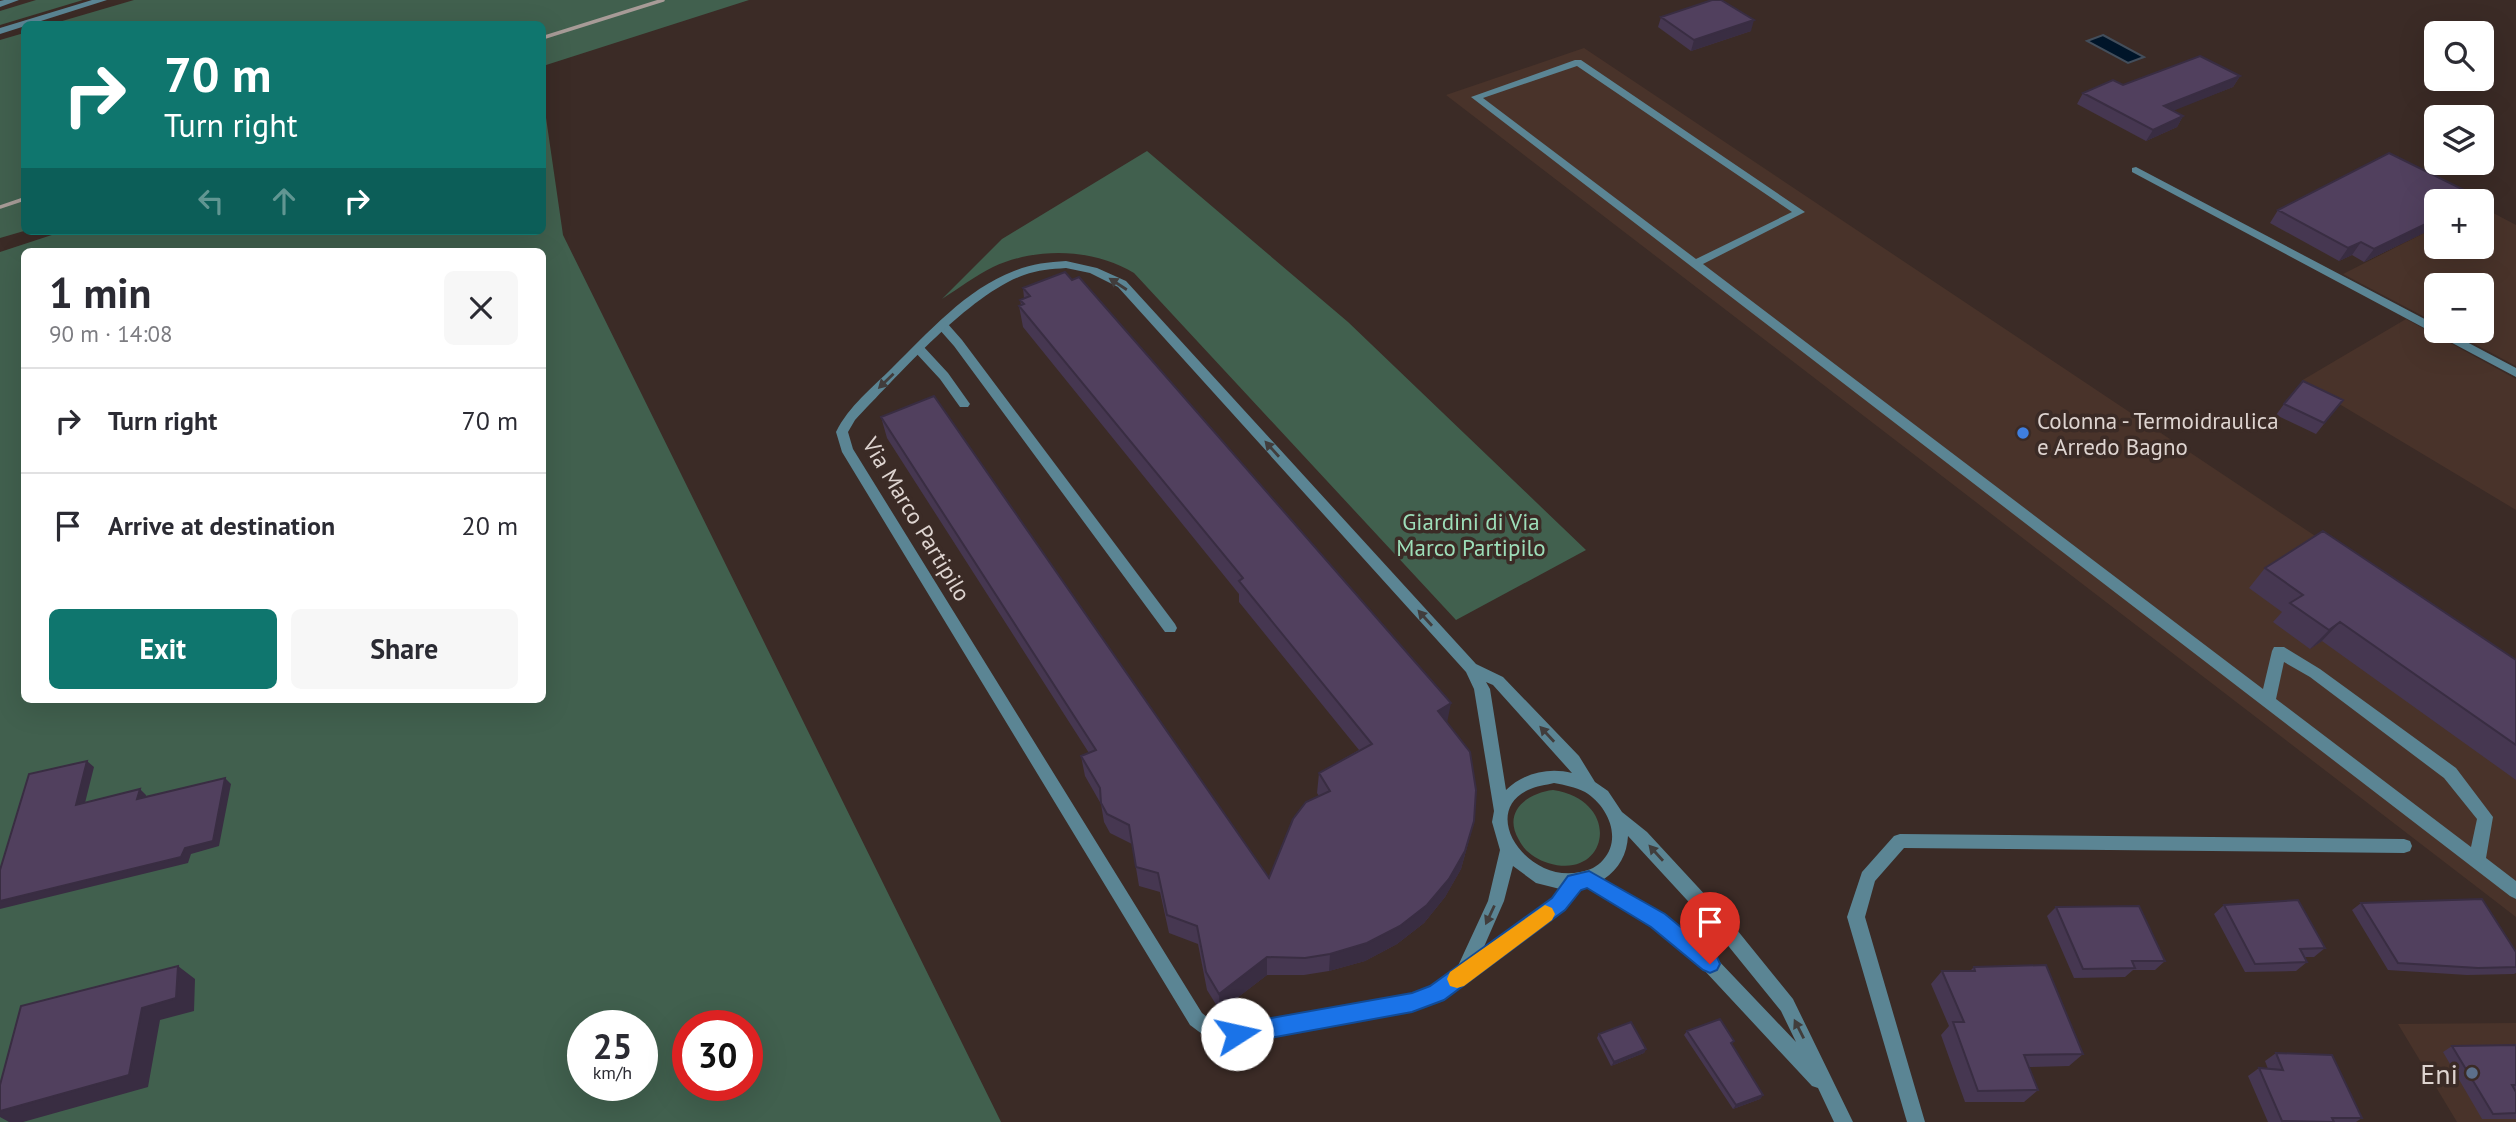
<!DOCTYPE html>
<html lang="en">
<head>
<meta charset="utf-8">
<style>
  :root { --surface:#fff; --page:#f7f7f7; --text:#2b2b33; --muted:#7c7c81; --line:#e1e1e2; --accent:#0f766e }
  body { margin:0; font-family:"PT Sans",sans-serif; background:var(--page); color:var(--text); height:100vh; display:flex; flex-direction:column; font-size:26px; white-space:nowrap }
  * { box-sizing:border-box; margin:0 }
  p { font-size:23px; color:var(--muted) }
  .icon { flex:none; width:38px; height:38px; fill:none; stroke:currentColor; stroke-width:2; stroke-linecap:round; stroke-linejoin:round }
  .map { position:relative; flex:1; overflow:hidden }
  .side { position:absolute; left:21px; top:248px; width:525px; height:455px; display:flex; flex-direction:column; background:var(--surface); border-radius:10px; box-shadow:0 7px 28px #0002 }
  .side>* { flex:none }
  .top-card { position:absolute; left:21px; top:21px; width:525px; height:214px; border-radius:10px; box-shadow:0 7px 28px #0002; background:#0f766e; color:#fff; overflow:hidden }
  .fabs { position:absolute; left:2424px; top:21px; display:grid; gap:14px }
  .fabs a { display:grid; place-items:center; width:70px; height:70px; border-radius:10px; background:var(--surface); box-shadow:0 7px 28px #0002; font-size:35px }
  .speed { position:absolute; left:567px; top:1010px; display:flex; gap:14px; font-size:35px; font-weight:700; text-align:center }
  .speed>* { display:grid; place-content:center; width:91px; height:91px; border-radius:50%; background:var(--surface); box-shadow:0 7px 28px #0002; line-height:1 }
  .speed small { font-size:18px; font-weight:400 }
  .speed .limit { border:10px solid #d22; background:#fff; color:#111 }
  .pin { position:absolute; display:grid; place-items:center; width:60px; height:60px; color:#fff; margin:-72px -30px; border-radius:50% 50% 50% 0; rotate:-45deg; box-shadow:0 0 7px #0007 }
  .pin .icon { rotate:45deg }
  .me { position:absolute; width:77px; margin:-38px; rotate:80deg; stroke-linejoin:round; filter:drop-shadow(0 0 5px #0008) }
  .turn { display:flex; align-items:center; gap:24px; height:147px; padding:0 28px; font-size:32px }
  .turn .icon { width:91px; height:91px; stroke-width:2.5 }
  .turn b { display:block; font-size:49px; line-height:60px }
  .lanes { display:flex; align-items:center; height:66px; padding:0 28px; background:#0003; justify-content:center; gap:35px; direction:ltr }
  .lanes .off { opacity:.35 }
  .round { display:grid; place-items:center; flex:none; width:74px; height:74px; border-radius:10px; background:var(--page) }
  .summary { display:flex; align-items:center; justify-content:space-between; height:119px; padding:0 28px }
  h1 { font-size:42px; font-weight:700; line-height:52px }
  .primary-button { display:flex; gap:14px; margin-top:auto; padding:14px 28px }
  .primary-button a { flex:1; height:80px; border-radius:10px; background:var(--accent); color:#fff; font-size:28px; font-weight:700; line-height:80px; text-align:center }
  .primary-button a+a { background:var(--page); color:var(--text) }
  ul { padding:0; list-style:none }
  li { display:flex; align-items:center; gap:21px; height:105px; padding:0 28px; border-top:2px solid var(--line) }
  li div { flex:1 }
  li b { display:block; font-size:26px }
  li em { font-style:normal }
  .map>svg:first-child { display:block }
  .built { fill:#49332a }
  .green { fill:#41604e; fill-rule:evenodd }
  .water { fill:#001529; stroke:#434e5b; stroke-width:2 }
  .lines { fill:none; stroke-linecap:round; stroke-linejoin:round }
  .service { fill:#5b8594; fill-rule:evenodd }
  .minor { fill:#5b8594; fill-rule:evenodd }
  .rail { stroke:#a79b97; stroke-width:3.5 }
  .wall { fill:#463751 }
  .shaded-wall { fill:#392d42 }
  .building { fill:#51405e; stroke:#392d42; stroke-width:2 }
  .oneway { fill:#413d3c }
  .route { fill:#1a73e8; stroke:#114b97; stroke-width:2 }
  .slow { fill:#f59e0b }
  .shop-dot { fill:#3f7fe0; stroke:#3b2b26; stroke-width:2.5 }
  .service-dot { fill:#5c6f8a; stroke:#3b2b26; stroke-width:2.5 }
  .labels { text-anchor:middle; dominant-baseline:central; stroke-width:7; stroke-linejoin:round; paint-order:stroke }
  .poi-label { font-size:23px; fill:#ded4d0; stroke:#3b2b26; text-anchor:start }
  .street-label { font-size:23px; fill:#ded4d0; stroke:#3b2b26 }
  .park-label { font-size:23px; fill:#9ddeb9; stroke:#3b2b26 }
  .near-poi-label { font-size:28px; fill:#ded4d0; stroke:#3b2b26; text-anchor:end }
</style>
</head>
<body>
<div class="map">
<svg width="2516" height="1122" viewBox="0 0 2516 1122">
  <rect width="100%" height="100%" fill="#3b2b26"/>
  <path class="built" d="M1584,48L2516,670V917L1446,95Z
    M2482,207L2516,225V366L2450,331H2482V285H2436V323L2343,274L2436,227V247H2482Z
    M2406,319L2516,379V510L2301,381Z
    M2516,1023V1122H2457L2398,1024Z"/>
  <path class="green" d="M36,0H83L0,25V11Z
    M134,0H749L543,66L542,24H52Z
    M24,33V231L0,238V40Z
    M543,97L563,235L1001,1122H0V252L64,231H542ZM24,252H542V700H24ZM583,1026H642V1085H583ZM688,1026H747V1085H688Z
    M1147,151L1348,322L1586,550L1456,620L1134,273C1093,248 1036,247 993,267C975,276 959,288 942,299L1002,239Z
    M1553,790C1624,801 1608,882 1548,863C1536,859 1525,852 1519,840C1502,812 1527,793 1553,790Z"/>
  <path class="water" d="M2103,35L2144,57L2128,63L2087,41Z"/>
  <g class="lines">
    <path class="service" d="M943,322L947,323L962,340L1175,624L1177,628L1175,632H1165L954,346L939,329V323Z
      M919,345L923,346L948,373L970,404L968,407H960L940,379L915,352L913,349Z
      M1900,834L2404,839L2410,841L2412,846L2410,851L2404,853L1904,848L1875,881L1865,917L1925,1122H1907L1847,917L1862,872L1894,836Z"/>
    <path class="minor" d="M4,0H19L0,7V1Z
      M92,0H107L0,34V28Z
      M1575,60H1581L1805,212L1703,264L2263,689L2272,651L2274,647H2284L2320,669L2456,768L2493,817L2486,858L2516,881V899L2510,896L1471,97ZM1577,66L1792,212L1696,259L1483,98ZM2284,662L2310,677L2444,778L2477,819L2471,847L2276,699Z
      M2136,167L2436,325V331H2446L2516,368V377L2132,172V168Z
      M1066,261L1097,268L1126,281L1476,664L1503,677L1579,756L1595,782L1608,791L1622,812L1647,832L1733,925L1793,999L1853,1122H1834L1818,1088L1812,1086L1704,970L1652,927L1586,886L1581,887L1565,910L1443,999L1412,1012L1237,1043H1214L1190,1025L842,452L836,432C849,406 872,388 892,368C928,333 966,289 1014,271C1031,264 1048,262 1066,261ZM1066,268L1090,273L1118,287L1466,672L1474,689L1494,811L1492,822L1500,850L1488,901L1457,968L1431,987L1412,994L1237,1025H1217L1202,1013L853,449L848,432L855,420C897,377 968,295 1024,275C1038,270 1051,269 1066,268ZM1486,682L1493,685L1572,773C1549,767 1523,773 1506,790L1490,689ZM1554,783C1565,785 1575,787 1585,792C1607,805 1623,838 1603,860C1597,867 1590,870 1580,872C1529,884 1478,814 1528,790C1536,786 1546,785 1554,783ZM1628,836L1721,937L1781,1011L1796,1042L1716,958L1664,915L1604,879C1619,869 1627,854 1628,836ZM1513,866L1536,883L1560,889L1553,898L1483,949L1504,901Z"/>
    <path class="rail" d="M542,38L663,0
      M0,207L24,199"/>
  </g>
  <path class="wall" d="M1661,17L1751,31L1691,51L1658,27Z
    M2240,76L2233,87L2173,110L2183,116L2177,127L2146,141L2077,104L2083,93L2123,85Z
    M2464,190L2455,201H2436V227L2364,262L2352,255L2339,261L2270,223L2278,210Z
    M1023,288L1447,723L1474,821L1469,840L1461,869L1445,897L1424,923L1397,944L1365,961L1329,971L1304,975H1267L1220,1011L1207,990L1198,944L1169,933L1160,892L1139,886L1132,844L1110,833L1104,822L1101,804L1085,776L1081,756L1089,753L887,438L881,417L1269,878L1319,796L1317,793L1319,773L1359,750L1239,602V594L1023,327L1019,306L1021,305L1020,300L1024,298Z
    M2343,400L2316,434L2276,415L2284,404Z
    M2265,568L2516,660V780L2322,641L2310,649L2273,622L2282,612L2249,588Z
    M2361,903L2516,952V973L2514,974L2467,975L2388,970L2352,910Z
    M2224,905L2325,948L2314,957H2305L2307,962L2296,971L2245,972L2214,914Z
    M2056,907L2165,961L2155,970H2133L2125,977L2074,978L2047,916Z
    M1974,967L2083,1054L2069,1066L2029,1067L2038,1090L2024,1102H1965L1941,1035L1949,1026L1931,984L1942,971H1970Z
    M1687,1031L1734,1041L1732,1044L1763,1095L1760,1099L1733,1109L1684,1035Z
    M1599,1034L1646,1049L1644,1053L1611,1066L1597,1038Z
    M2516,1045V1119H2482L2443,1052L2452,1046Z
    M2276,1053L2362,1118L2356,1122H2268L2248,1076L2259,1068L2268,1069L2265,1061Z"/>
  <path class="shaded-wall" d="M1754,20L1751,31L1691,51L1694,40Z
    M2240,76L2233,87L2158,117L2164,106Z
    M2183,116L2177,127L2146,141L2153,130Z
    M2464,190L2455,201H2440Z
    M2436,219V227L2364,262L2374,249Z
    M2361,242L2352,255L2339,261L2348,248Z
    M2340,622L2322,641L2310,649L2329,630Z
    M1451,703L1447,723L1438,711Z
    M87,761L94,767L83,811L76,805Z
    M225,778L231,784L219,846L191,854L188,863L0,909V901L185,848Z
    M140,789L146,795L144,805L137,799Z
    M1474,821L1461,869L1445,897L1424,923L1397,944L1365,961L1329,971L1330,954Z
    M1267,957V975L1220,1011L1219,994Z
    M178,966L195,979L194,1011L160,1020L148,1087L23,1122H9L0,1117V1111L142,1008Z
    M1646,1049L1644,1053L1611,1066L1614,1062Z
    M1763,1095L1760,1099L1733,1109L1736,1105Z"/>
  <path class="building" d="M1712,0H1721L1754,20L1694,40L1661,17Z
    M2200,56L2240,76L2164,106L2183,116L2153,130L2083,93L2113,80L2123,85Z
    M2389,153L2464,190L2440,201H2436V219L2374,249L2361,242L2348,248L2278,210Z
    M1065,272L1072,280L1079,277L1451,703L1438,711L1470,752L1476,790L1474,821L1465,851L1449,879L1427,905L1400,926L1367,943L1330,954L1305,958L1267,957L1219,994L1206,972L1197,926L1167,915L1158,873L1136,867L1129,825L1107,814L1101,803L1100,788L1081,756L1096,750L881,417L934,396L1269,878L1293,819L1306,802L1330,791L1319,773L1372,744L1239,581L1243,578L1019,306L1024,304L1020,300L1030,296L1023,288Z
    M2303,381L2343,400L2324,423L2284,404Z
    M2323,531L2516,660V745L2340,622L2329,630L2290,603L2303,595L2265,568Z
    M87,761L76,805L140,789L137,799L225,778L213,841L185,848L181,857L0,901V870L29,774Z
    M2482,899L2516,952V967L2478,968L2398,963L2361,903Z
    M2298,900L2325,948L2300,949L2307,962L2255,964L2224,905Z
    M2139,906L2165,961H2132L2135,968L2083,969L2056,907Z
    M2046,965L2083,1054L2024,1055L2038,1090L1978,1091L1953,1022H1964L1942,971H1975L1974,967Z
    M178,966L176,998L142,1008L129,1075L0,1111V1085L21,1006Z
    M1720,1019L1734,1041L1731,1043L1763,1095L1736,1105L1687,1031Z
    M1631,1022L1646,1049L1614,1062L1599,1034Z
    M2516,1045V1085H2512L2516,1092V1113L2493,1114L2452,1046Z
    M2276,1053L2332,1055L2362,1118H2332L2334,1122L2282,1121L2259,1068L2283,1070Z"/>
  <defs><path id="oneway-solid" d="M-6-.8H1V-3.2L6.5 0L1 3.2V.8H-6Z" transform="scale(1.75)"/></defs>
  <g class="oneway">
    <use href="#oneway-solid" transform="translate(1118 284) rotate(-147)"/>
    <use href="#oneway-solid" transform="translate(886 381) rotate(136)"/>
    <use href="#oneway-solid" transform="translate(1272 449) rotate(-132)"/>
    <use href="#oneway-solid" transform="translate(1425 618) rotate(-132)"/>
    <use href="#oneway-solid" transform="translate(1547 734) rotate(-133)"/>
    <use href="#oneway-solid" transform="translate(1656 853) rotate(-132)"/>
    <use href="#oneway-solid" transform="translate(1490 915) rotate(115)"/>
    <use href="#oneway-solid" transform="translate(1799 1029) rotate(-117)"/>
  </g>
  <path class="route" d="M1589,871L1665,914L1717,957L1720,964L1717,970L1710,973L1703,970L1651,927L1587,888L1581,890L1565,910L1444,1000L1412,1012L1237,1044L1230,1041L1227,1034L1230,1027L1237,1024L1412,993L1430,986L1552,898L1568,876Z"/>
  <path class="slow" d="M1545,905L1552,908L1555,914L1552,920L1464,986L1457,988L1450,986L1447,979L1450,972Z"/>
  <circle class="shop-dot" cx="2023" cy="433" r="7"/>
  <circle class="service-dot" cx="2472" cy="1073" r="7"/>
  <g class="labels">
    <g class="poi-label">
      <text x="2037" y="420">Colonna - Termoidraulica<tspan x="2037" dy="26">e Arredo Bagno</tspan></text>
    </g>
    <g class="street-label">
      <text transform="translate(917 519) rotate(59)">Via Marco Partipilo</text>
    </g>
    <g class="park-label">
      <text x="1471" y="521">Giardini di Via<tspan x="1471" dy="26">Marco Partipilo</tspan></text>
    </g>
    <g class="near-poi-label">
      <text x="2458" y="1073">Eni</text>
    </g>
  </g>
</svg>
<div class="fabs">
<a><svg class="icon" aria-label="search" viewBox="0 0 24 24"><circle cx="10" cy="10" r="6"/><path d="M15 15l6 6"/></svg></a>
<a><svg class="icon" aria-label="layers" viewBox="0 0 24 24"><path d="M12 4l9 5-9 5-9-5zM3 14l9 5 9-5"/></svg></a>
<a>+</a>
<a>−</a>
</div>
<div class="speed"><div>25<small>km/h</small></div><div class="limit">30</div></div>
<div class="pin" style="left:1710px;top:964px;background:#d93025"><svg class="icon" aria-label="arrive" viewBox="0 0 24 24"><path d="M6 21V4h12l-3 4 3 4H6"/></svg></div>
<svg class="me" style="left:1237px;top:1034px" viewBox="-20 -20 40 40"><circle r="19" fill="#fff"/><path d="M0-13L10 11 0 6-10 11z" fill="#1a73e8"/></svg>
<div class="top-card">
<div class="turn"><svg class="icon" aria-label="right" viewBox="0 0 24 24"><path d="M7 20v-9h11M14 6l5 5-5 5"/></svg><div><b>70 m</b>Turn right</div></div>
<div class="lanes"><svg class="icon off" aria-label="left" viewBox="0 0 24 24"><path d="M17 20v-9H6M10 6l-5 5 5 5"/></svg><svg class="icon off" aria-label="ahead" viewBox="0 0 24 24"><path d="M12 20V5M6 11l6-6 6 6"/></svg><svg class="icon" aria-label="right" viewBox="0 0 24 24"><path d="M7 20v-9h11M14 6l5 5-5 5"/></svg></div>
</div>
<section class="side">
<div class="summary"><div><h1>1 min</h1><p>90 m · 14:08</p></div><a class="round"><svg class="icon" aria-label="close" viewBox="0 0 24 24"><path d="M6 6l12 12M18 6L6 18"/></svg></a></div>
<ul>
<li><svg class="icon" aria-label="right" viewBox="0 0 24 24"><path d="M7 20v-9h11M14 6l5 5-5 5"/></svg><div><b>Turn right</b></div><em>70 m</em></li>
<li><svg class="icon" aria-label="arrive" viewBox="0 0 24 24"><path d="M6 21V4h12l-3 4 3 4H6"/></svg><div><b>Arrive at destination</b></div><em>20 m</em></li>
</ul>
<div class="primary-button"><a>Exit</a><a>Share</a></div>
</section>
</div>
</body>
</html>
